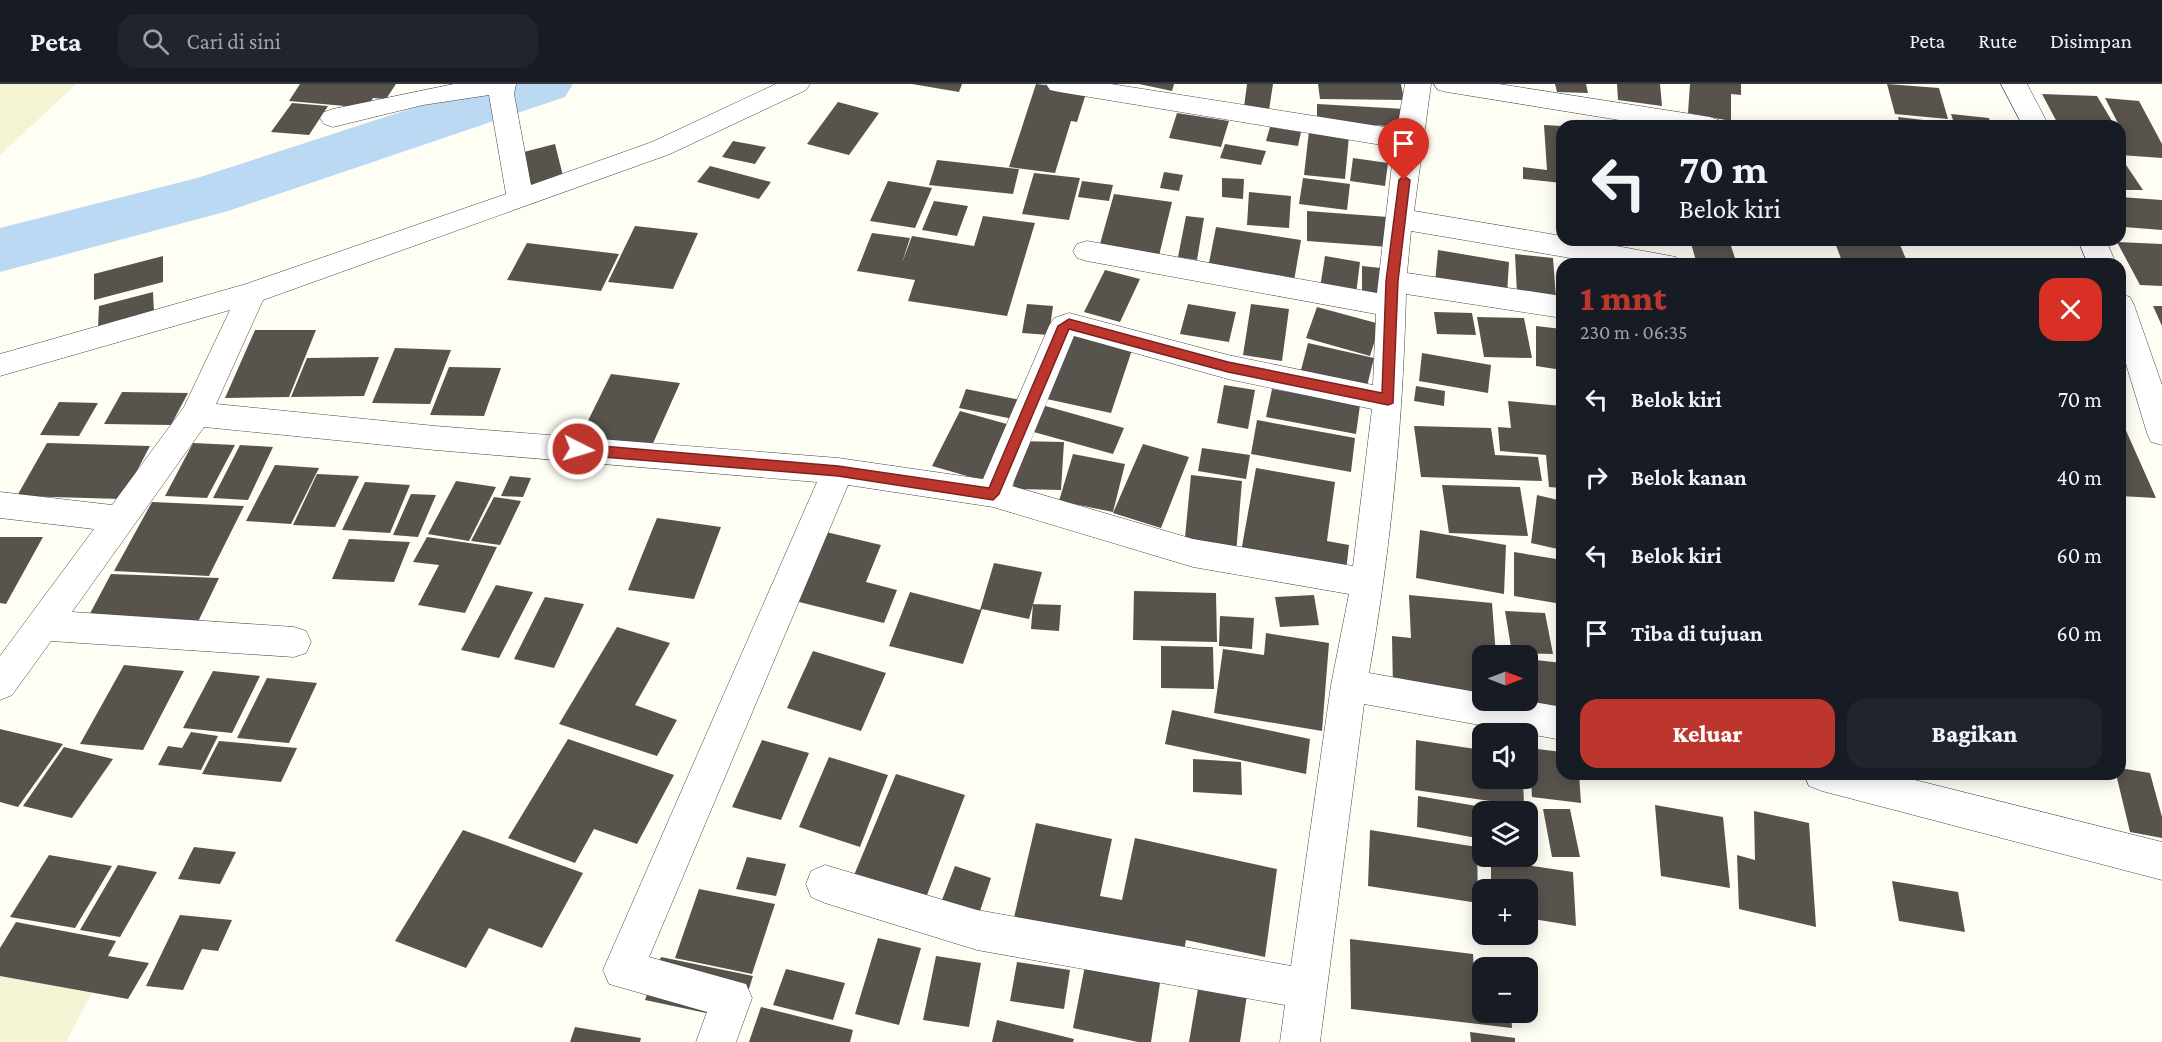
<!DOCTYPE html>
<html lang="id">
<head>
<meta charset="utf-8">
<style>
  :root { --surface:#171b24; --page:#20242c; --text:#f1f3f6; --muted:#9ea1a6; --line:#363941; --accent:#bc362d }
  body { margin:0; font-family:"Crimson Pro",serif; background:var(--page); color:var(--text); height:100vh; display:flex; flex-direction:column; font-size:22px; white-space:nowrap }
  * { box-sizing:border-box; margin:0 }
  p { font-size:20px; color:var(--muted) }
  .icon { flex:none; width:33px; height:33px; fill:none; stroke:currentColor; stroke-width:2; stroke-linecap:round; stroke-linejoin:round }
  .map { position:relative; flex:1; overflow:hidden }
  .panel { position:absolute; left:1556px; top:174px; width:570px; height:522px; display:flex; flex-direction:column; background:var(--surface); border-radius:18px; box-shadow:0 3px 15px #0003 }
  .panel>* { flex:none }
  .guide { position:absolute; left:1556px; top:36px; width:570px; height:126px; border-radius:18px; box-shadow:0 3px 15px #0003; background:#171b24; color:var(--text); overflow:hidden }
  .needle { width:39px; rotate:90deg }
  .fabs { position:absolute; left:1472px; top:561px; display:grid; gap:12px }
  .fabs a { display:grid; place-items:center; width:66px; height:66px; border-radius:12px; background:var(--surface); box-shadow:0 3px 15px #0003; font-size:30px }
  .pin { position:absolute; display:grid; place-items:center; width:51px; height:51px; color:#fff; margin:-62px -26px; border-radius:50% 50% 50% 0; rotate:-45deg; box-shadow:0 0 6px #0007 }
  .pin .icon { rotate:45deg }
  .me { position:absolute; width:66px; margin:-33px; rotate:95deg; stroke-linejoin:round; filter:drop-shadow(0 0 4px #0008) }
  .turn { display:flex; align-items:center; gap:21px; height:126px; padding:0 24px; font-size:27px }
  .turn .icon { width:78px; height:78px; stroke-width:2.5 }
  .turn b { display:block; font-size:42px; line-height:51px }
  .round { display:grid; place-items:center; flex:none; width:63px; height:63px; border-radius:18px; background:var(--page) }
  .head { display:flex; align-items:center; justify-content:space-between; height:102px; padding:0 24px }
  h1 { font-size:36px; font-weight:800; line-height:45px; color:var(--accent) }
  .primary-button { display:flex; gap:12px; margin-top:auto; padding:12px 24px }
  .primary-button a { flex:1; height:69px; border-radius:18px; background:var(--accent); color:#fff; font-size:24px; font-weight:800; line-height:69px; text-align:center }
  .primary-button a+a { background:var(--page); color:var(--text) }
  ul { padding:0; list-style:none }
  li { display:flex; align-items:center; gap:18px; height:78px; padding:0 24px }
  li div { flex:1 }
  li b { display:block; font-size:22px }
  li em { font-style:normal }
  header { display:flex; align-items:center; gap:36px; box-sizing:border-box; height:84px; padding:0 30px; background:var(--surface); border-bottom:2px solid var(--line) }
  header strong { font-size:28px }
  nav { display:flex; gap:33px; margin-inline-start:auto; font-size:21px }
  .search { width:420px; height:54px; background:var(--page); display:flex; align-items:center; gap:15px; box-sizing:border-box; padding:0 21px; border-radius:18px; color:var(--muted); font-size:22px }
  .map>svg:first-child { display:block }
  .farmland { fill:#f4f4d5 }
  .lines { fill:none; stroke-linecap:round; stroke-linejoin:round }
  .river { fill:#bcd9f4; fill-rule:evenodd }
  .building { fill:#59534e }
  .minor-casing { stroke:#444; stroke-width:1 }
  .minor { fill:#fff; fill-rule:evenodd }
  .route { fill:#bc362d; stroke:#7a231d; stroke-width:1.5 }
</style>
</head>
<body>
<header>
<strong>Peta</strong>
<div class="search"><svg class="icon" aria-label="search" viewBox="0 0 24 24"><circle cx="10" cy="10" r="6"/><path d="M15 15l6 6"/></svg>Cari di sini</div>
<nav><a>Peta</a><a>Rute</a><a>Disimpan</a></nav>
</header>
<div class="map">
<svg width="2162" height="958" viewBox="0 0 2162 958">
  <rect width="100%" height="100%" fill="#fffef5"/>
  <path class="farmland" d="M0,0H76L0,71Z
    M0,864L104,885L66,958H0Z"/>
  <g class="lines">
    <path class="river" d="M487,0H573L565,13L228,127L0,188V144L197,94Z"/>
  </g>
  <path class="building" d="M300,0H396L386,15L373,14L367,24L289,17Z
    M912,0H962L959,8Z
    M1036,0L1087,6L1077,38L1071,37L1055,89L1009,83Z
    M1139,0H1174L1172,7Z
    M1247,0H1273L1269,26L1244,23Z
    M1318,0H1401L1404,16L1320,15Z
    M1555,0H1586L1588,9L1557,8Z
    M1617,0H1660L1662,22L1618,16Z
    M1690,0H1741V11L1731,10V37L1688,29Z
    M1887,0L1939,4L1948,35L1895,30Z
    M2042,10L2097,12L2115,42H2059Z
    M2105,14L2139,17L2162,60V74L2120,71V50L2124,51Z
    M838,18L879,29L849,71L807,60Z
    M292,19L328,22L309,51L271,48Z
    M1317,20L1405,25L1407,43L1317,38Z
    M1177,29L1229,37L1221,63L1169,54Z
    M1951,30L1989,34L1991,42H1955Z
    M1898,33L1949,39V42H1900Z
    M1544,41L1562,42V99L1523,95V83L1547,86Z
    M1270,43L1301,48L1298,62L1266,57Z
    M1309,47L1349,52L1345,95L1304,91Z
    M733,57L766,63L755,80L722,73Z
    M555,60L563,92L523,103L516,70Z
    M1225,60L1266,67L1261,81L1220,74Z
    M1353,74L1388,79L1385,102L1350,97Z
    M937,76L1019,85L1013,110L929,101Z
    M2120,81H2126L2143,106H2120Z
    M710,82L771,98L759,115L697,98Z
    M1164,88L1183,91L1179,107L1160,104Z
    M1034,89L1080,94L1069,136L1022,130Z
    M1222,94L1244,95L1243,115L1222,113Z
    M1303,94L1350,100L1347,126L1299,120Z
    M888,97L932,104L915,144L870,137Z
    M1082,97L1113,101L1109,117L1078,113Z
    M1249,108L1291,112L1289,144L1247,141Z
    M1114,110L1172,118L1158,176L1098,167Z
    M2120,113L2162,116V146L2124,143L2120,135Z
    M934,117L968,122L957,152L922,146Z
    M1307,127L1388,133L1389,163L1307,157Z
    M983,132L1035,139L1007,232L908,217L915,196L857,187L872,149L910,154L902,179L912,152L974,162Z
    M1186,132L1204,134L1197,176L1178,173Z
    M635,142L698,149L673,205L608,198Z
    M1216,143L1301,156L1294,197L1208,184Z
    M1690,156H1729L1737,180H1697Z
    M1834,156H1898L1908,180H1843Z
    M2117,158L2162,160V202L2140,201Z
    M527,159L619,170L601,207L507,196Z
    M1438,166L1509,178L1507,210L1435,199Z
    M1515,170L1553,174L1556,214L1517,210Z
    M163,172V198L94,216V190Z
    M1325,172L1360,178L1356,210L1320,204Z
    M1362,182L1381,184L1382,213L1362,211Z
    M1105,186L1140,195L1120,238L1084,228Z
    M153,208L154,228L98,243L99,222Z
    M1027,220L1053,222L1049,251L1022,249Z
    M1188,220L1236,228L1229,258L1180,250Z
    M1251,220L1289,225L1282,277L1243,271Z
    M2153,222H2162V242Z
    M1317,223L1380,240L1370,272L1306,254Z
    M1434,228L1472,229L1476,251L1437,250Z
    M1477,233L1524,234L1532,274L1484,273Z
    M1536,242L1562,245V286L1536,282Z
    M255,246H316L289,313L225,314Z
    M1066,249L1133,263L1111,329L1042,314Z
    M1308,259L1374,274L1366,306L1300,290Z
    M395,264L451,266L430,320L372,319Z
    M1422,269L1491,281L1488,309L1419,297Z
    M379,273L364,312L291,313L307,274Z
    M449,283L501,284L484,332L430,331Z
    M611,290L680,299L650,366L579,355Z
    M1224,301L1255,306L1248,345L1217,339Z
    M1416,302L1445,307L1444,322L1414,317Z
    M966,305L1020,316L1013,335L959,324Z
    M1272,305L1360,321L1356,350L1266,333Z
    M122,308L188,309L171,341L104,340Z
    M1508,317L1562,322V404L1549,403L1546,371L1500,367L1498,343L1511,344Z
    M59,318L98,319L79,352L40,351Z
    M1042,321L1124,344L1113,370L1030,347Z
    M960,327L1014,342L988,398L932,382Z
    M2120,333L2156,414L2120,412Z
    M1257,336L1355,354L1351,388L1251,370Z
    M1414,342L1491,344L1495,371L1538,373L1542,397L1421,393Z
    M1017,357L1064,358L1061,406L1013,405Z
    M47,359L150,362L122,415L17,412Z
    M193,359L235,361L207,414L165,412Z
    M1143,360L1189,373L1161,444L1113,429Z
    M240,361L273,363L248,416L213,414Z
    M1202,364L1250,371L1246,395L1198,387Z
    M1073,370L1125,380L1113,428L1059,417Z
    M275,381L319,384L291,440L246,437Z
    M1256,384L1335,398L1327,457L1349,461L1346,487L1241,468Z
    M317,390L359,392L335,443L293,441Z
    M1191,391L1242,397L1236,470L1184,464Z
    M510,392L531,394L523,413L501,412Z
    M456,397L496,403L469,457L428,450Z
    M365,398L410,401L390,449L342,446Z
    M1442,401L1520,403L1528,452L1449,449Z
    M411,410L436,411L418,453L393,451Z
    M1537,411L1562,417V466L1531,459Z
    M494,413L521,417L500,461L471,457Z
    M152,418L244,422L209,492L114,487Z
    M657,434L721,443L694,515L628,506Z
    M1420,446L1506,461L1504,510L1416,494Z
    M826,448L881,461L866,498L897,506L884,539L795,517Z
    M0,453H43L6,520L0,519Z
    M427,453L497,463L465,529L418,521L439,481L413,478Z
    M349,455L410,458L394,498L332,495Z
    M1514,468L1562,476V520L1514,512Z
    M994,479L1042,488L1029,535L982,525L963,580L889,562L910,508L980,526Z
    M111,490L219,494L196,542L86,537Z
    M496,501L533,508L499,574L461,566Z
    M1134,507L1216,509L1217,558L1133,556Z
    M1314,511L1319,541L1280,543L1275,513Z
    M1409,511L1492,519L1496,572H1482V614L1393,605L1392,552L1411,554Z
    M545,513L584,520L554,584L514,575Z
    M1033,520L1061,521L1059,547L1031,545Z
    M1505,527L1545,529L1553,570L1512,569Z
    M1220,532L1254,534L1252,565L1219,562Z
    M617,543L670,559L635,621L677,636L657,672L559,640Z
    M1266,549L1329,559L1322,647L1214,629L1223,565L1264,571Z
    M1161,562L1213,563L1214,605L1161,604Z
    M813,567L886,589L861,647L787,624Z
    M1527,575L1562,579V622L1520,618L1527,616Z
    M124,581L184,587L143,666L80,660Z
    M213,587L260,592L232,649L183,644Z
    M267,594L317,599L289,659L237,654Z
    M1172,626L1310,655L1306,690L1165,660Z
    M0,645L63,660L18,723L0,718Z
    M191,648L218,652L201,686L158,681L168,662L182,664Z
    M568,655L674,691L637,760L594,745L575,779L508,754Z
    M762,656L809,669L781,736L732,723Z
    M1416,656L1482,666V694H1523L1524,722L1415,706Z
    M219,657L297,664L281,698L202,690Z
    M64,663L113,675L72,734L23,722Z
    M1529,664L1562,668V690H1579L1581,719L1532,713Z
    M829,673L888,691L860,763L799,743Z
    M1193,675L1241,678L1242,711L1193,708Z
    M2120,684L2150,689L2162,733V754L2130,748L2116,690H2120Z
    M896,690L965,711L924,819L852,796Z
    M1418,712L1500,726L1499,728H1482V755L1417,743Z
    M1655,721L1723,733L1730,804L1661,792Z
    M1543,725H1570L1580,773H1552Z
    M1754,727L1809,739L1816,843L1739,825L1737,771L1755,776Z
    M1527,731L1536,733V765L1527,763Z
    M1036,739L1112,755L1100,812L1122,816L1135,754L1277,785L1265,873L1186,856L1181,881L1012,842Z
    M463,746L583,789L542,864L489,844L466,884L395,857Z
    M1370,746L1477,763L1478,819L1368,802Z
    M194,763L236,768L220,800L178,795Z
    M49,771L112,782L75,844L10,833Z
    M747,773L786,780L776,812L736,805Z
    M1491,776L1573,788L1576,842L1527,834V806H1491Z
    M118,781L157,788L120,853L80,846Z
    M955,782L991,794L975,842L937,829Z
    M1892,797L1958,808L1965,848L1899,837Z
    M699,805L775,820L752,890L675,874Z
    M180,831L232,836L218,867L202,865L183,906L146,902Z
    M16,838L116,857L108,872L149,879L128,915L0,892V864Z
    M878,854L921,864L899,941L855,930Z
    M1350,855L1473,870L1475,903L1482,904V928H1511L1512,944L1351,925Z
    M1087,871L1162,886L1151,958H1138L1073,944Z
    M936,872L981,879L969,943L923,936Z
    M661,873L753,892L739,936L645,916Z
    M1017,878L1070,886L1064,925L1010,917Z
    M786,885L845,899L833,936L773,921Z
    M1200,893L1248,904L1240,958H1189Z
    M761,923L853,946L850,958H749Z
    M997,936L1074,955L1073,958H992Z
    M575,943L641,954L640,958H570Z
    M1470,948L1515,954V958H1471Z"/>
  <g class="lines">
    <g class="minor-casing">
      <path id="minor" d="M454,0H516L514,10L531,101L652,58L776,0H810L806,6L670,70L263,216L216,320L435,342L838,374L983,395L1049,242L1054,234L1069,229L1228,271L1373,301L1376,230L1087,177L1077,174L1073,167L1077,160L1087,157L1377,209L1394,63L1059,8L1050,6L1046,0H1111L1397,45L1405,0H1431L1414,127L1562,152V156H1584L1676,173L1680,180H1606L1411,147L1407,189L1562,212V234L1406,210C1403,337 1391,463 1369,589L1482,609V616H1523L1562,623V656L1364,620L1320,958H1280L1285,921L977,866L825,819L811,813L806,800L811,787L825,781L977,826L1291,882L1331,601L1349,510L1193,483L993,423L848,401L649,873L746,900L752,914L736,958H696L707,928L609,900L603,886L817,398L435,366L204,343L72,528L294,543L306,547L311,558L306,569L294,573L51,557L12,611L0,616V572L94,445L0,434V408L112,421L184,323L230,226L0,292V270L246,200L506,110L489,11L423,21L333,43L324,40L320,34L324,28L333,25ZM1074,252L1228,295L1372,325L1353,482L1193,455L1012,402Z
        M1434,0H1499L1710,33L1719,36L1723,42H1656L1447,8L1438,6Z
        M2001,0H2027L2049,42H2023Z
        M2078,156H2106L2116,180H2088Z
        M2120,210L2130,213L2134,221L2162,301V361L2151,358L2147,349L2120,260Z
        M1804,690H1891L2162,758V796L1822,707L1809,702Z"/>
    </g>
    <use href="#minor" class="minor"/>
  </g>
  <path class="route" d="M1404,92L1410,96L1398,197L1393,319L1388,321L1228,288L1069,245L999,410L993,416L838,392L578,371L571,365L578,360L838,382L989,404L1058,242L1069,235L1228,278L1382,309L1386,197L1399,96Z"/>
</svg>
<div class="fabs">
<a><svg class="needle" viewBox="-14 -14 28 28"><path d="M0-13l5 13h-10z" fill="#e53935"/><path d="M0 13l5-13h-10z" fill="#9ea1a6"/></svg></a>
<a><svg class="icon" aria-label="sound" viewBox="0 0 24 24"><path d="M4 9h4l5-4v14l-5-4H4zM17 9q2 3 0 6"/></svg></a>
<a><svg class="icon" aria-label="layers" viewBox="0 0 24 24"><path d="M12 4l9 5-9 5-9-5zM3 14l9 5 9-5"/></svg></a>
<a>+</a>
<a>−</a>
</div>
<div class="pin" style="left:1404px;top:96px;background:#d93025"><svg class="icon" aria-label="arrive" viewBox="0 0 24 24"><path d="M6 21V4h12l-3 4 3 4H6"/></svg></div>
<svg class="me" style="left:578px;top:365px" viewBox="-20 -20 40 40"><circle r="17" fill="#bc362d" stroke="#fff" stroke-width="3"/><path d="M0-11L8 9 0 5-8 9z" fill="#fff"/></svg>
<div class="guide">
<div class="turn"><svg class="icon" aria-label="left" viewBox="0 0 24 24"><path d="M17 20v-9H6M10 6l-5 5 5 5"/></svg><div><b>70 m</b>Belok kiri</div></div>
</div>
<section class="panel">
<div class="head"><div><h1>1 mnt</h1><p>230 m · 06:35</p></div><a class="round" style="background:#d93025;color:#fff"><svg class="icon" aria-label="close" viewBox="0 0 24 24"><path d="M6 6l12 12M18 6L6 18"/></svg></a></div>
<ul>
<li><svg class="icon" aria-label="left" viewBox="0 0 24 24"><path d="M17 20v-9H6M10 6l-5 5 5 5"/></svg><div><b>Belok kiri</b></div><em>70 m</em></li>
<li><svg class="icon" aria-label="right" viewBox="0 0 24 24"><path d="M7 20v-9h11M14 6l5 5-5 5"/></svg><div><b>Belok kanan</b></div><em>40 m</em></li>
<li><svg class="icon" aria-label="left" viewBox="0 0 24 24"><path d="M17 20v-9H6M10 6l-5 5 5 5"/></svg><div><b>Belok kiri</b></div><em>60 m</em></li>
<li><svg class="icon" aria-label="arrive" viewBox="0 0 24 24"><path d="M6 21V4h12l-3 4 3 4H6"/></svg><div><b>Tiba di tujuan</b></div><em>60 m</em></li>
</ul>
<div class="primary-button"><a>Keluar</a><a>Bagikan</a></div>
</section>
</div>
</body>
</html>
